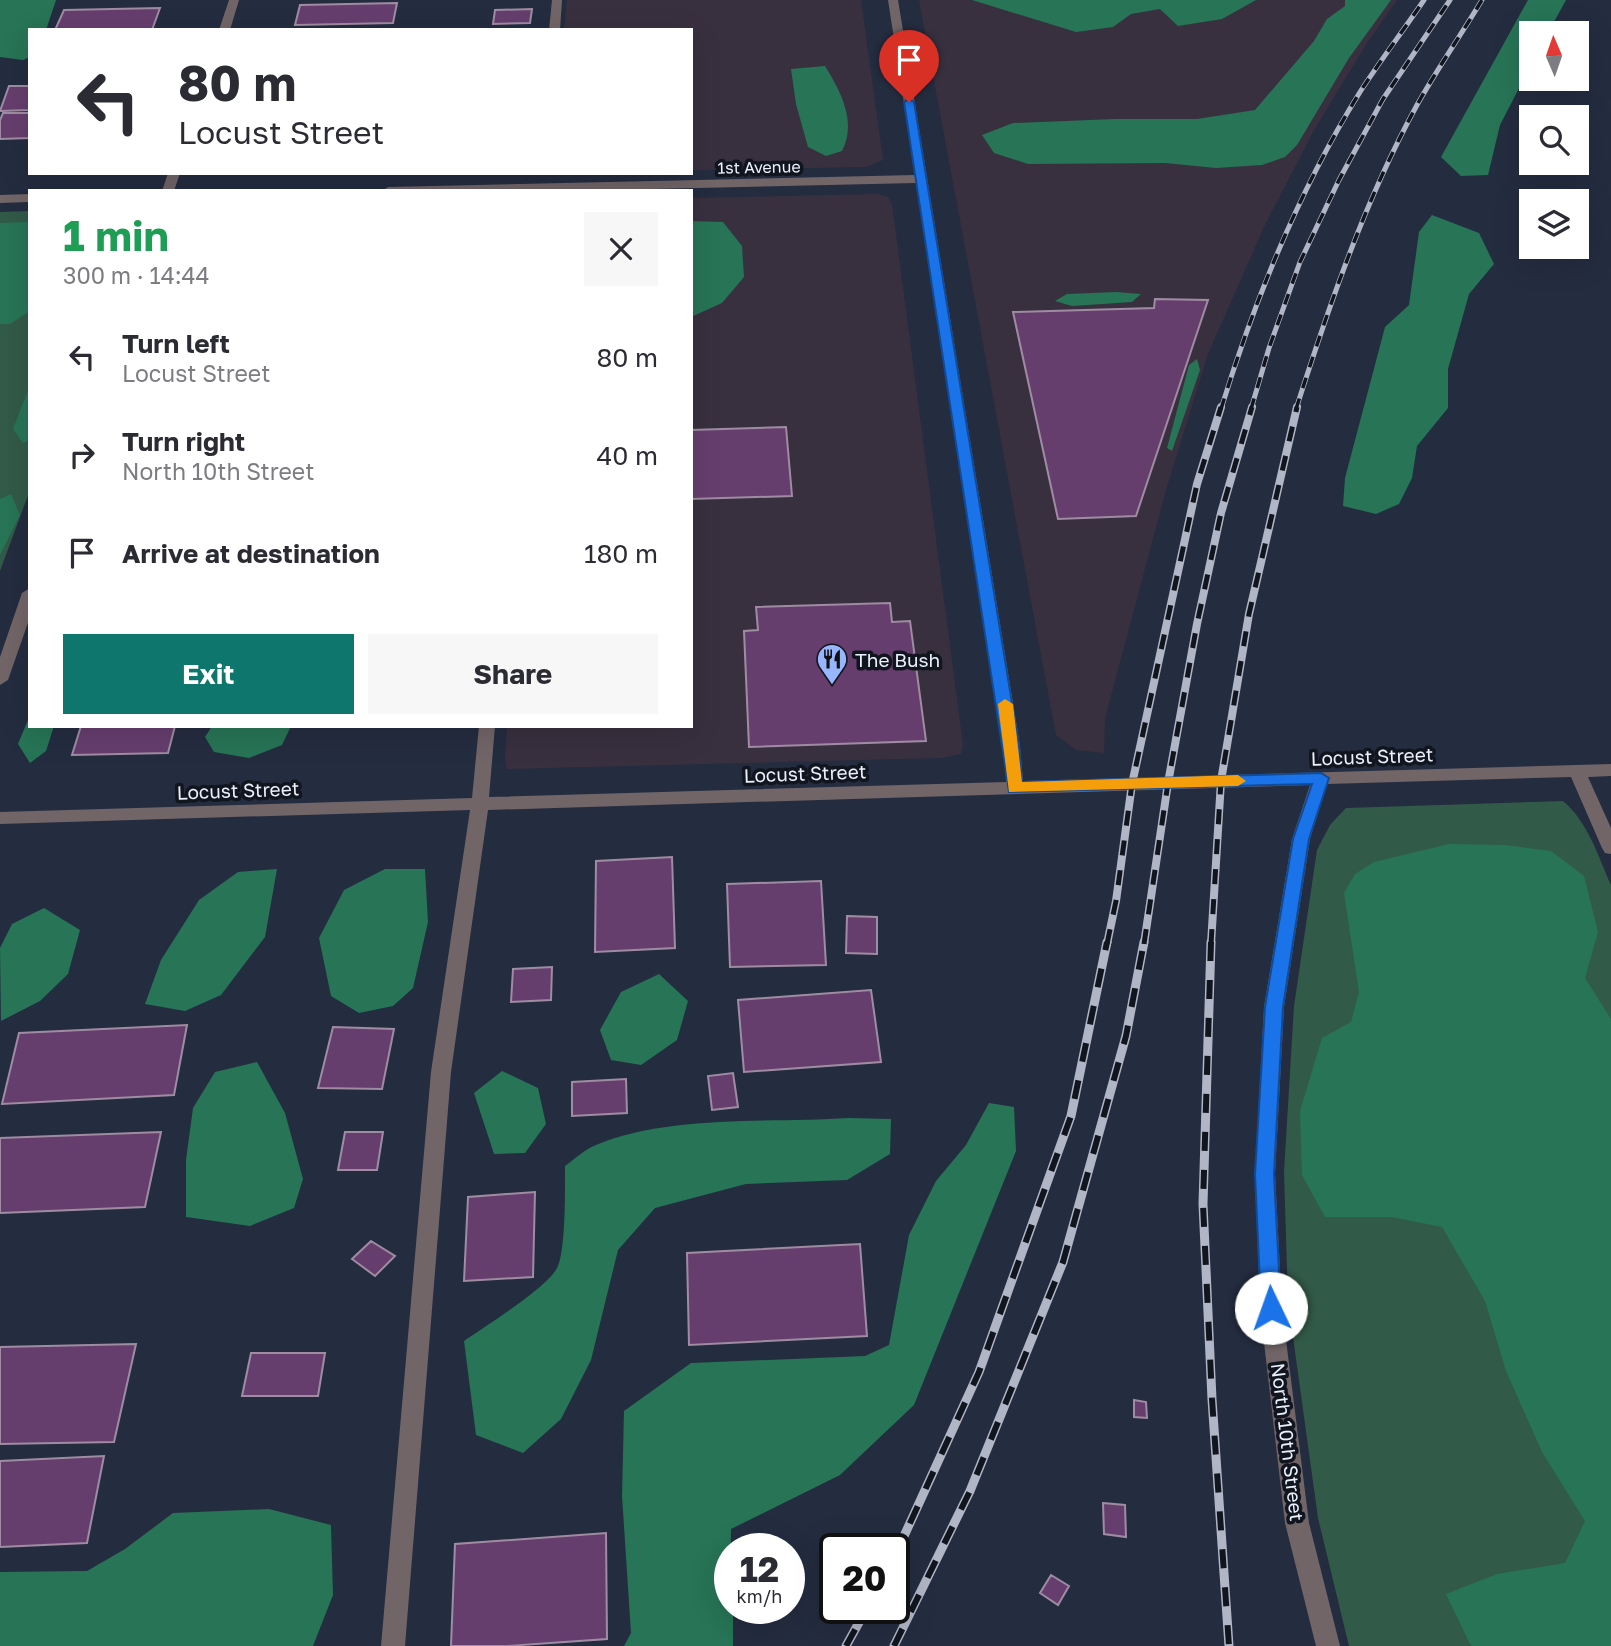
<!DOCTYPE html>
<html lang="en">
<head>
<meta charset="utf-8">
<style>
  :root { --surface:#fff; --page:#f7f7f7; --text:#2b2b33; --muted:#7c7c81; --accent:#0f766e }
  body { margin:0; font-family:"Golos Text",sans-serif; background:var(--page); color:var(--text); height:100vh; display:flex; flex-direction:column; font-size:26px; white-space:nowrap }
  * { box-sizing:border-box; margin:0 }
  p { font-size:23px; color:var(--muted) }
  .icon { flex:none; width:38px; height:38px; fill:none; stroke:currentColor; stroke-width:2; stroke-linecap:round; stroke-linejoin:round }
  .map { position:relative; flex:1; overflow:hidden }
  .sheet { position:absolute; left:28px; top:189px; width:665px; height:539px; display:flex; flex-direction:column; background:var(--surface); border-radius:0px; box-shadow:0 7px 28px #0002 }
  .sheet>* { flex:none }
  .hud { position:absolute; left:28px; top:28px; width:665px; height:147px; border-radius:0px; box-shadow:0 7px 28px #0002; background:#fff; color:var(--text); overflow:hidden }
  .needle { width:46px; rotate:358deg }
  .controls { position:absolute; left:1519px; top:21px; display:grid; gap:14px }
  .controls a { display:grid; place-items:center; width:70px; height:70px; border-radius:0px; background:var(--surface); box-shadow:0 7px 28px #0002; font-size:35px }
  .speed { position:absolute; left:714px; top:1533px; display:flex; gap:14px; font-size:35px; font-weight:700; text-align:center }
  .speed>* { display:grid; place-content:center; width:91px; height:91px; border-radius:50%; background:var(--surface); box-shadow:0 7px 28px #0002; line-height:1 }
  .speed small { font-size:18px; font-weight:400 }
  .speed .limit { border:4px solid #111; border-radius:10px; background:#fff; color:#111 }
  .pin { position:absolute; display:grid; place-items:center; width:60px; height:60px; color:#fff; margin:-72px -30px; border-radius:50% 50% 50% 0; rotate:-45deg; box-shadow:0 0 7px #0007 }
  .pin .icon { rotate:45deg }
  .me { position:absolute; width:77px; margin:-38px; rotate:357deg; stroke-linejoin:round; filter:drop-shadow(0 0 5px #0008) }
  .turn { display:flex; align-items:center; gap:24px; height:147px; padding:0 35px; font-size:32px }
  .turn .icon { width:91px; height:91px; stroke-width:2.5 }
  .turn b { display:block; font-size:49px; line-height:60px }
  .round { display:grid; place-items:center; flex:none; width:74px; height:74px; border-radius:0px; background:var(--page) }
  .headline { display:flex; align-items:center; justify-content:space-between; height:119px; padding:0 35px }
  h1 { font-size:42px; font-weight:700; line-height:52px; color:#1e9e55 }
  .primary-button { display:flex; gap:14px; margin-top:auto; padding:14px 35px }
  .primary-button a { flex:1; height:80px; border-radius:0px; background:var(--accent); color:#fff; font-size:28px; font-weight:700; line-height:80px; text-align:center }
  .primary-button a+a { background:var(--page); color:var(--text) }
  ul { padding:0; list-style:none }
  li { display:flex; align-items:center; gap:21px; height:98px; padding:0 35px }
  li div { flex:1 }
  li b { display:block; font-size:26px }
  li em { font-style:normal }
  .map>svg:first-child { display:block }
  .commercial { fill:#39303f }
  .green { fill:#325a48 }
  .forest { fill:#277456 }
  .building { fill:#663e6e; stroke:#9f8ca2; stroke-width:2 }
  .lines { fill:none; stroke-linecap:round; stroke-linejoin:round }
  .minor { fill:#726568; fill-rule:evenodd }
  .rail-far2-casing { stroke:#b1b6c6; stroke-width:5 }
  .rail-far1-casing { stroke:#b1b6c6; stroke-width:8 }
  .rail-casing { stroke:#b1b6c6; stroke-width:9 }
  .rail-far2 { stroke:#11151e; stroke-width:3.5; stroke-dasharray:11; stroke-linecap:butt }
  .rail-far1 { stroke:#11151e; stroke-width:5; stroke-dasharray:15; stroke-linecap:butt }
  .rail { stroke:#11151e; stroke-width:6; stroke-dasharray:19; stroke-linecap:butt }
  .route { fill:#1a73e8; stroke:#114b97; stroke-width:2 }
  .slow { fill:#f59e0b }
  .labels { text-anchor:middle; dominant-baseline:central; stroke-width:7; stroke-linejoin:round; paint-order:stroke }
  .far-street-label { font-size:16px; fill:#ebf0fe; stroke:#11151e }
  .poi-label { font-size:19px; fill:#ebf0fe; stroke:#11151e; text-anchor:start }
  .street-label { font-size:19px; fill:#ebf0fe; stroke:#11151e }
</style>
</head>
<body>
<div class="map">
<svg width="1611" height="1646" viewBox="0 0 1611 1646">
  <rect width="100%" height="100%" fill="#242c40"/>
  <path class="commercial" d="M567,0H861L883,160L866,167L691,170V30H564Z
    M919,0H1397L1367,43L1314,130L1264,227L1208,354L1166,490L1105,718L1104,753L1076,750L1056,735Z
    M877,194L888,197L892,204L963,745L961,754L942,758L507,769L505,758L507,726H691V198Z"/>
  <path class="green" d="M30,211V490L0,571V212Z
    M1563,801C1588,822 1598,856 1611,885V1646H1349L1318,1518L1288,1301L1284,1172L1294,1006L1317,850L1330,825L1346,808Z"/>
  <path class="forest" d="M0,0H56L46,30H30V57L23,60L0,57Z
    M972,0H1256L1222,19L1178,26L1160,9L1131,14L1113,27L1076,32Z
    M1345,0H1391L1349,58L1297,145L1285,157L1262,165L1216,168L1165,163L1028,164L994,153L982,135L1013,123L1115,119H1197L1255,110L1314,41L1327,19L1345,6Z
    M1528,0H1566L1548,33H1531V65L1500,125L1488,175L1461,176L1441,157Z
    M825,66C841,92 857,122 842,151L826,156L808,147L796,104L791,69Z
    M1432,215L1479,233L1494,264L1469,294L1448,369V408L1417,446L1412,478L1399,504L1376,514L1343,506L1345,478L1385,327L1409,305L1419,232Z
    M691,221L723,222L742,246L744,277L722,303L691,317Z
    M30,222V311L10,324H0V223Z
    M1116,292L1141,294L1132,302L1072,306L1055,301L1067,294Z
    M1197,359L1200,370L1172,451L1167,448L1189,365Z
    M30,385V440L23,443L13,429Z
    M11,494L20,515L0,555V499Z
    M30,715V726H54L46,751L30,763L18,744Z
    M212,726H291L282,745L249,758L214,752L205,737Z
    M1449,844L1505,845L1551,851L1584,876L1598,932L1585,978L1611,1019V1646H1472L1469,1642L1446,1594L1497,1574L1565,1563L1585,1521L1542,1452L1506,1371L1485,1301L1442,1227L1392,1217H1325L1302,1175L1300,1111L1322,1038L1351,1022L1359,992L1344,893L1355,874L1374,862Z
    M277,869L265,937L221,995L185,1011L145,1004L161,960L199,900L238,872Z
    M385,869H425L428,922L413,988L393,1006L359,1013L331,996L319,938L344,890Z
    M44,908L80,930L68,974L40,1001L1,1021L0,948L12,924Z
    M659,974L688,1001L677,1040L641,1065L611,1060L600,1030L621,992Z
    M257,1062L285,1113L303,1179L294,1208L250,1226L186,1217V1160L193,1108L215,1072Z
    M502,1071L538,1088L546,1124L525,1153L494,1154L474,1093Z
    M989,1103L1014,1107L1016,1151L914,1405L840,1475L731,1529L730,1608H733V1646H624L631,1633L622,1496L624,1411L691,1363L865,1356L889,1345L909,1235L936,1181L966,1145Z
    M849,1118L891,1119L890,1154L847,1180L746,1184L655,1208L618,1250L591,1360L561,1419L523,1453L476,1435L464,1341C484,1327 547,1288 557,1268C566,1252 565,1187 565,1166C575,1159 585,1149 596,1145C666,1115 772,1123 849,1118Z
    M269,1509L331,1525L333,1595L313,1646H0V1572L87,1571L125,1549L173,1513Z"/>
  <path class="building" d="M397,3L393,23L295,25L300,5Z
    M160,8L152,30H55L64,10Z
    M532,9L530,23L493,24L495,10Z
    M9,86H30V110L0,111Z
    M3,113H30V138L0,139V120Z
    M1155,299L1208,300L1136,516L1058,519L1013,312L1154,308Z
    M786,427L792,496L691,499V430Z
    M890,603L892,622L910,621L926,741L749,747L744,631L758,630L756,607Z
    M81,726H175L168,753L72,755Z
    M672,857L675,948L595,952L596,861Z
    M821,881L826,965L730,967L727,884Z
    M847,916L877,917V954L846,953Z
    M552,967L551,1000L511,1002L513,969Z
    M871,990L881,1062L744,1072L738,1000Z
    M187,1025L174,1095L2,1104L19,1033Z
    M333,1027L394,1029L382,1089L318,1088Z
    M733,1073L738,1107L712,1110L708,1076Z
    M626,1079L627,1113L572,1116V1082Z
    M161,1132L145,1207L0,1213V1138Z
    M345,1132H383L377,1170H338Z
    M535,1192L533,1277L464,1281L468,1197Z
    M371,1241L395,1256L375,1276L352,1259Z
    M860,1244L867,1336L689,1345L687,1253Z
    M136,1344L114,1442L0,1444V1347Z
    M251,1353H325L318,1396H242Z
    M1134,1400L1146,1402L1147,1418L1134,1417Z
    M104,1456L87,1543L0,1547V1461Z
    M1103,1503L1125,1505L1126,1537L1104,1534Z
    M606,1533L607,1639L507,1646H451L455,1544Z
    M1051,1575L1069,1586L1058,1605L1040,1593Z"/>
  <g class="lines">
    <path class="minor" d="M229,0H239L230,30H219Z
      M552,0H562L560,30H549Z
      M888,0H898L1020,746L1023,781L1611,764V776L1588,777L1611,828V854L1605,853L1602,848L1571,777L1327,784L1310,839L1284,1007L1275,1174L1282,1308L1309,1523L1340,1646H1316L1285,1523L1260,1308L1255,1174L1264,1007L1292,839L1310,785L488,810L451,1072L405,1646H381L431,1072L470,810L0,824V812L472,798L479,726H495L489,797L1006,782L1004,746L916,183L563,191H382L388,187L915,175Z
      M168,173H180L174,191H162Z
      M30,194V202L0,203V195Z
      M30,588V617L8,680L0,685V657L22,593Z"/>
    <g class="rail-far2-casing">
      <path id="rail-far2" d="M1221,409C1255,299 1299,190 1360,92C1380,61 1403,31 1424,0
        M1251,409L1269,348L1300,262L1339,180L1383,99L1450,0
        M1296,409C1329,306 1365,200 1417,105C1437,69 1461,35 1482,0"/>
    </g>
    <g class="rail-far1-casing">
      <path id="rail-far1" d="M1107,944L1116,901L1132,784L1197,484L1221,407
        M1144,944L1168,783L1197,624L1221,513L1252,407
        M1211,944L1221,781L1249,614L1297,407"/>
    </g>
    <g class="rail-casing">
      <path id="rail" d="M1211,942L1203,1204L1212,1399L1229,1646
        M894,1558L979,1372L1071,1116L1107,942
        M846,1646L867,1608
        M894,1646L970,1491L1063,1262L1126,1036L1144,942"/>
    </g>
    <use href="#rail-far2" class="rail-far2"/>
    <use href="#rail-far1" class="rail-far1"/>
    <use href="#rail" class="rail"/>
  </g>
  <path class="route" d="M909,99L914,102L1019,746L1022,782L1321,773L1329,778L1309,839L1283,1007L1274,1174L1281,1308L1278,1314L1271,1317L1264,1314L1261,1308L1255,1174L1265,1007L1293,839L1312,784L1009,792L904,102Z"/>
  <path class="slow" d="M1005,699L1013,704L1022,782L1238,775L1246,781L1238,786L1009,792L998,704Z"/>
  <defs>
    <g id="restaurant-pin" transform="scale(1.575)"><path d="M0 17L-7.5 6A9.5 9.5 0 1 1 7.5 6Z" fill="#98b6fd" stroke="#11151e"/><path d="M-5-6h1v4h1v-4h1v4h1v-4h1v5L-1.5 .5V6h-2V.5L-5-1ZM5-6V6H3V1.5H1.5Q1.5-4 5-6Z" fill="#111"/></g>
  </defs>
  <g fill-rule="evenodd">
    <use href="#restaurant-pin" x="832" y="659"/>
  </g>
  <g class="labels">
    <g class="far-street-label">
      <text transform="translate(759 167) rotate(-1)">1st Avenue</text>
    </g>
    <g class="poi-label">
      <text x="855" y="659">The Bush</text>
    </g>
    <g class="street-label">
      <text transform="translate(1372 756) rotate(-2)">Locust Street</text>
      <text transform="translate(805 773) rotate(-2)">Locust Street</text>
      <text transform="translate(238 790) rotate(-2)">Locust Street</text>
      <text transform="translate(1288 1442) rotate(83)">North 10th Street</text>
    </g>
  </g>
</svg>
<div class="controls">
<a><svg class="needle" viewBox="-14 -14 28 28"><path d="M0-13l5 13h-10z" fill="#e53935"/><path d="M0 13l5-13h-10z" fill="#7c7c81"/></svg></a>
<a><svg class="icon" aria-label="search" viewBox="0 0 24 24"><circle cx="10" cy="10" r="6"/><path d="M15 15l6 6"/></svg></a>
<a><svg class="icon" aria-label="layers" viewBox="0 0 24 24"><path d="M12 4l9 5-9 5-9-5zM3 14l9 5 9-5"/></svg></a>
</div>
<div class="speed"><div>12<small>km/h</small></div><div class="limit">20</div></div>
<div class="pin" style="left:909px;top:102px;background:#d93025"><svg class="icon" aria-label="arrive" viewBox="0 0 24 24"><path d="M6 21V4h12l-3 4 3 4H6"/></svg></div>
<svg class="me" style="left:1271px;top:1308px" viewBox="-20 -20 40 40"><circle r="19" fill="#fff"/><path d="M0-13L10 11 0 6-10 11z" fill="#1a73e8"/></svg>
<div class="hud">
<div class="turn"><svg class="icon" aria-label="left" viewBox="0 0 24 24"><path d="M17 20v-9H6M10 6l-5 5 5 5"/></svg><div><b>80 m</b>Locust Street</div></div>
</div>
<section class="sheet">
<div class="headline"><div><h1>1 min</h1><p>300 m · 14:44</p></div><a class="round"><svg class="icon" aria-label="close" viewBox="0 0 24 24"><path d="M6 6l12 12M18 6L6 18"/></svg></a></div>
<ul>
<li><svg class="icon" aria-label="left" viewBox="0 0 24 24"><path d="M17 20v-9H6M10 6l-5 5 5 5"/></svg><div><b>Turn left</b><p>Locust Street</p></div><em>80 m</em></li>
<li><svg class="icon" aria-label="right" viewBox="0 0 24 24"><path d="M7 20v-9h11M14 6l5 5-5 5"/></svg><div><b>Turn right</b><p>North 10th Street</p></div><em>40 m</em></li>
<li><svg class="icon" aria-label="arrive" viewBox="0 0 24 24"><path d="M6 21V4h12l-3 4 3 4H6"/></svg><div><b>Arrive at destination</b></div><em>180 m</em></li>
</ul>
<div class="primary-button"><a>Exit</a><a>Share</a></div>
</section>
</div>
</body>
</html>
